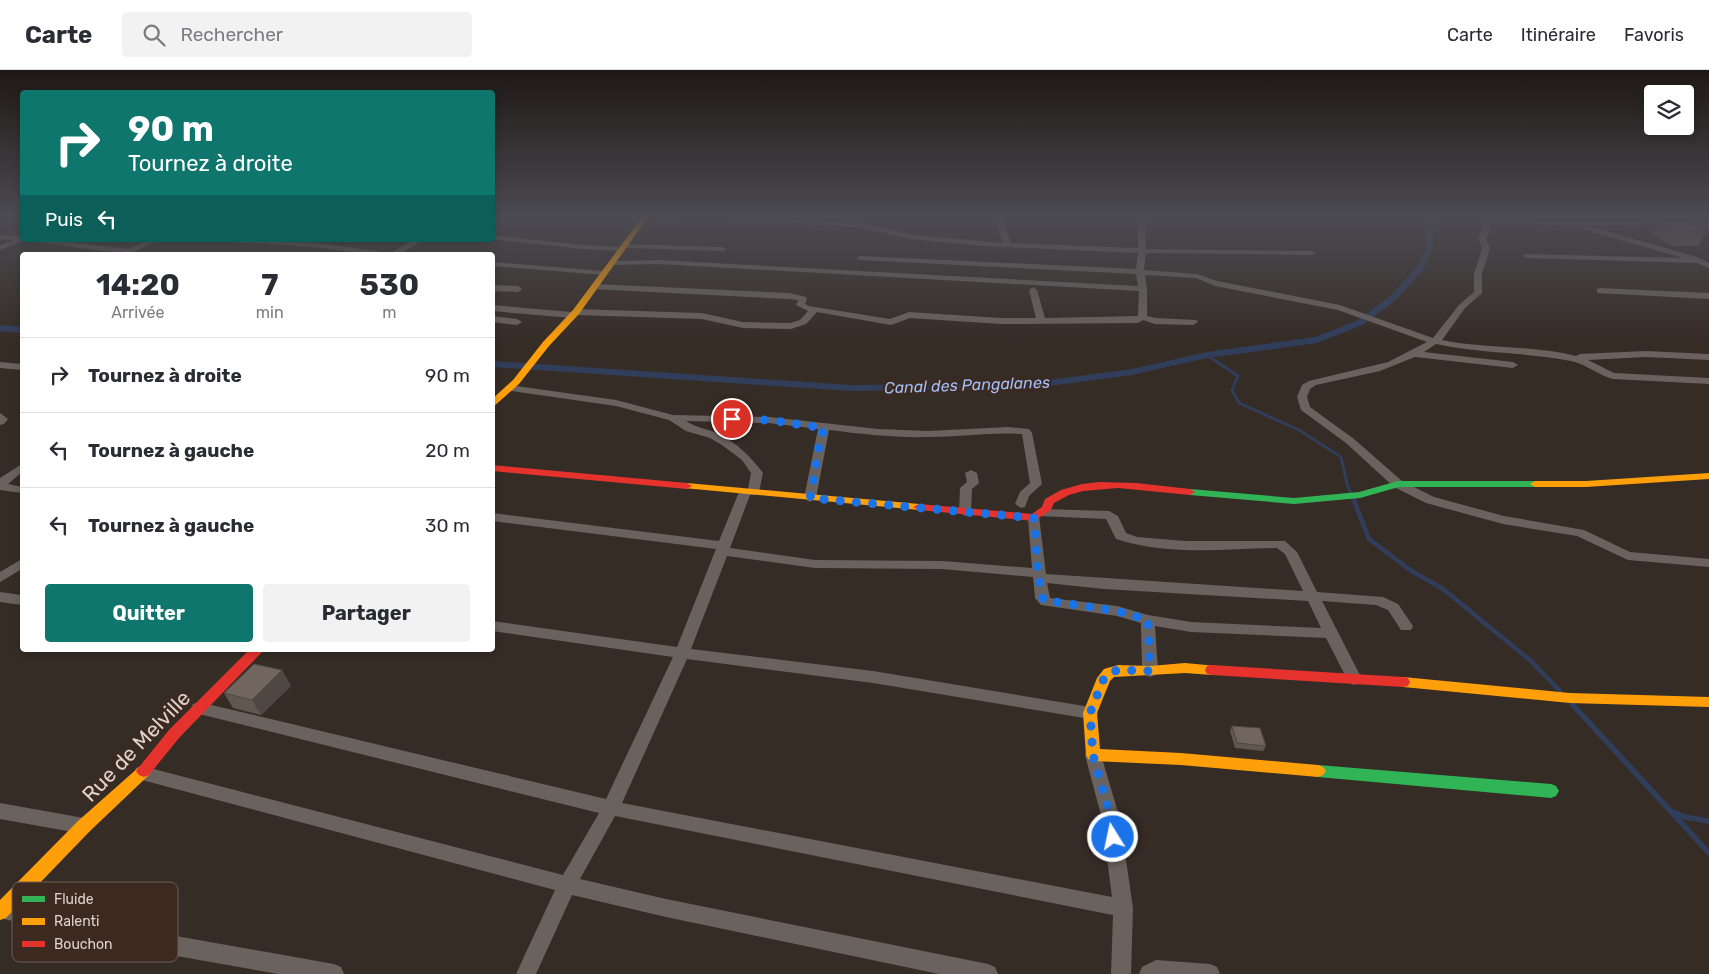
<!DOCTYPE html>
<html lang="fr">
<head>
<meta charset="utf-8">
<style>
  :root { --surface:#fff; --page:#f2f2f3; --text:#2b2b33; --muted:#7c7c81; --line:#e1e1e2; --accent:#0f766e }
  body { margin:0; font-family:Rubik,sans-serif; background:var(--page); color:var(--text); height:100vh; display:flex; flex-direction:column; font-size:19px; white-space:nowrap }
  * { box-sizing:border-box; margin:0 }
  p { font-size:16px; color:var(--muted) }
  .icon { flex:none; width:28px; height:28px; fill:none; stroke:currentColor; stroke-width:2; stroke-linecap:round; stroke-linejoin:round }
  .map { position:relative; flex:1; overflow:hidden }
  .sheet { position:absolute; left:20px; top:182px; width:475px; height:400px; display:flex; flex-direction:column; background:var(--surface); border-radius:5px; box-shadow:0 2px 8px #0003 }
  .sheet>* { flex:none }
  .banner { position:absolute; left:20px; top:20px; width:475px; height:152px; border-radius:5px; box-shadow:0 2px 8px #0003; background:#0f766e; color:#fff; overflow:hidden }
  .fabs { position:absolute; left:1644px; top:15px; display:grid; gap:10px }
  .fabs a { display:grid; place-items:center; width:50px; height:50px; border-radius:5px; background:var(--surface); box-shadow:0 2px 8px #0003; font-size:25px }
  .pin { position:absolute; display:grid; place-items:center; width:42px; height:42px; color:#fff; margin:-21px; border:2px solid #fff; border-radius:50%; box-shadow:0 1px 5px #0007 }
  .me { position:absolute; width:55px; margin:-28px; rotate:350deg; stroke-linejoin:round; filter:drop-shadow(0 0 4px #0008) }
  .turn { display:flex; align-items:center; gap:18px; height:105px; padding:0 25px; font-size:22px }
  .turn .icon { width:65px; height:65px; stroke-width:2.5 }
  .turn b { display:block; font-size:35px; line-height:42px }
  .then { display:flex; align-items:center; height:48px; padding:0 25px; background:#0003; gap:10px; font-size:19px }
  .eta { display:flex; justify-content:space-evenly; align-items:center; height:85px; text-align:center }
  .eta b { font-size:30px; font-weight:700; line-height:35px }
  .cta { display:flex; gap:10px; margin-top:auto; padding:10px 25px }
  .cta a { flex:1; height:58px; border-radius:5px; background:var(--accent); color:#fff; font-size:20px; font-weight:700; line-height:58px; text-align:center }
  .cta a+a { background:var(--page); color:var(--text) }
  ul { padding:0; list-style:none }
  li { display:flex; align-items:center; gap:15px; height:75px; padding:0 25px; border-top:1px solid var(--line) }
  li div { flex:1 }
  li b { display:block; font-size:19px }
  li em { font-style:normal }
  header { display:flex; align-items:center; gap:30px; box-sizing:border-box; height:70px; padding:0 25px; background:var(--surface); border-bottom:1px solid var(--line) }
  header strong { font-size:24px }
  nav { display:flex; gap:28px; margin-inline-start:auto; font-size:18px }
  .search { width:350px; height:45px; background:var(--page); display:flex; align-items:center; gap:12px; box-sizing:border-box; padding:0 18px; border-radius:5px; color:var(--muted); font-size:19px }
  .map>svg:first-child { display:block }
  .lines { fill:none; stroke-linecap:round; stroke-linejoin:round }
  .stream-far2 { stroke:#313e5b; stroke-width:3 }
  .stream-far1 { stroke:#313e5b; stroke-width:4.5 }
  .stream { stroke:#313e5b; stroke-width:5.5 }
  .canal { fill:#313e5b; fill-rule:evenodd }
  .street { fill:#6a625e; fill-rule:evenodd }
  .fast { fill:#30b455; fill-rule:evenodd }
  .slow { fill:#ff9f0a; fill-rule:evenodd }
  .jam { fill:#e5322d; fill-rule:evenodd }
  .wall { fill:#615751 }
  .shaded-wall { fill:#4f4742 }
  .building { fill:#71655e; stroke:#4f4742 }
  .route { stroke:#1a73e8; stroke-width:9; stroke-dasharray:0 16.2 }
  .labels { text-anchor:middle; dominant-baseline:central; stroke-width:5; stroke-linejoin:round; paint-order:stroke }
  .far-water-label { font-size:16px; font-style:italic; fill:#a1bef8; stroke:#3c2a20 }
  .near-street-label { font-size:21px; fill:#dfd3cd; stroke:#3c2a20 }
  .key { fill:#3c2a20; stroke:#6d5d54; stroke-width:1 }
  .key-label { font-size:14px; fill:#dfd3cd }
</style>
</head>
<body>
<header>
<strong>Carte</strong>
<div class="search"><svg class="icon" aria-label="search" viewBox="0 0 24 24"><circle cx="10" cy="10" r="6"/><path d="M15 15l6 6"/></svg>Rechercher</div>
<nav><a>Carte</a><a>Itinéraire</a><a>Favoris</a></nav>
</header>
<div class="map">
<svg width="1709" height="904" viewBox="0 0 1709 904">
  <rect width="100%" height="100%" fill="#362c26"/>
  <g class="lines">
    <path class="stream-far2" d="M1207,285L1238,306L1232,320L1239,333L1299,360L1341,387L1347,414L1353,429"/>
    <path class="stream-far1" d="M1353,428L1369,469L1410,500L1443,519L1531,591L1560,621
      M1572,634L1574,636"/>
    <path class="stream" d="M1573,635L1709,783
      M1673,742L1685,747L1709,751"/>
    <path class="canal" d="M1427,146H1435L1433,178L1424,199L1395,231L1362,255L1317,273L1207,288L1132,305L1026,319L850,321L492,297V291L850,315L1026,313L1132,299L1207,282L1315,267L1356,251L1389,227L1416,198L1425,178Z
      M0,255L22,257V263L0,261Z"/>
    <path class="street" d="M716,146H749L822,150L863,154L912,165L1003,173L994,146H1001L1011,173L1138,178V146H1145L1146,179L1312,181L1316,183L1312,185L1146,183L1144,200L1197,204L1217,211L1340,235L1433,268L1459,235L1474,222V204L1482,178L1478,168L1483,157L1481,148L1574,152L1655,150L1709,153V157L1655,154L1589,156L1697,187L1709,193V198L1697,193L1527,188L1523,186L1524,184L1683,188L1582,159V156L1489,152L1491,157L1486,168L1490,178L1482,204V223L1465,238L1442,270C1486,279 1532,275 1576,286L1580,284L1646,281L1709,284V290L1646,287L1588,290L1614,303L1709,308V314L1613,309C1598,305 1586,294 1571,291C1526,282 1481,284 1436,274L1424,282L1513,292L1518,295L1513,298L1415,287L1380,301L1316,315L1310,319L1307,327L1310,337L1354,369L1402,411L1434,427L1504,446L1584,460L1630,482L1709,489V497L1628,490L1577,466L1503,454L1426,433L1394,417L1346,373L1301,340L1297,327L1302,315L1309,311L1388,292L1427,272L1338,240L1215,216L1196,208L1145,205L1147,219V246L1156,248L1196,250L1198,252L1193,255L1155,254L1143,250L1138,253L1001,254L910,248L891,255L817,242L806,254L791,259L743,258L702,249L577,245L573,248L492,241V235L572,242L576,239L702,243L743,252L790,253L800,250L808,241L796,235L798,230L789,229L592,219L591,217L595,214L789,223L806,227L807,229L805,234L809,236L890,249L909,242L1001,248H1036L1029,220L1033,217L1037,220L1045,248L1138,246L1139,221L658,194L612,195L608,193L612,191L658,190L1138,216L1136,204L860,190L856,188L860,186L1136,199L1138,183L982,176L910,169L863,158L720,148Z
      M0,165L20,166H22V170H26L0,180V175L15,170L0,169Z
      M492,165L582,175L623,177L626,174L723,177L727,179L723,181L625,178L622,181L582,179L492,169Z
      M31,170H51L129,179L148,170H158L134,182L135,185L35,172Z
      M228,170L316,173L391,183L413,170H423L399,185H372L316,177L232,172Z
      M492,192L604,201L608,203L604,205L492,196Z
      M492,215L518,216L522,219L518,222L492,221Z
      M1600,218L1709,223V229L1597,223V219Z
      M492,246L517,249L522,252L517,255L492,252Z
      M0,292L22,294V300L0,298Z
      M509,315L616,330L673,345L769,347L878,359L928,361L1008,357L1029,359L1032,363L1042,414L1029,426L1025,437L1021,438L1015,434L1020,422L1030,413L1022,364C991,362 960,367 929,367C896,368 862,364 829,360L816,428L810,432L804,428L818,359L769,353L686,351C696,358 708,359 719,364C737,373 751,387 763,403L759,422L757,425H750L730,478L815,490L942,491L1032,498L1028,448L1030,445H1036L1037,440L1041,439L1109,441L1118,446L1126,463L1137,467L1185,471H1285L1297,482L1317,522L1383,527L1398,534L1413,556L1411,560H1401L1388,540L1376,535L1322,531L1362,609L1359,613L1354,615L1349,613L1326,568L1191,562L1155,556L1158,601L1155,605L1150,607L1145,605L1142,601L1141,553L1117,546L1041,535L1035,528L1033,507L942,499L815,498L727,486L691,579L873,601L1090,637L1096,639L1098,643L1096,647L1090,649L873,613L687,589L622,733L1112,827L1102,749L1085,685L1087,680L1093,678L1099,680L1101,685L1120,749L1133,838L1131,904H1111L1113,845L615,746L580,809L666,829L988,894L995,897L998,904H939L666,847L572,825L536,904H516L555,820L142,710L136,708L134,703L136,698L142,696L563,805L599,743L199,644L193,642L191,638L193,634L199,632L606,729L673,587L492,561V551L677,577L716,479L492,451V443L719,471L739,422L741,419H748L751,403L742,390L722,375L710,368L686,361L669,350L616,336L505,320L504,318ZM1039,446L1106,449L1116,469C1167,486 1225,479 1277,478L1285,484L1303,521L1046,504ZM1047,513L1104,519L1308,531L1321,558L1191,552L1148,545L1117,536L1050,528Z
      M0,343L8,349L4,354L0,355Z
      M22,394V402L8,414L22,417V423L0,420V408Z
      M971,400L977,403L979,413L972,419L971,442L965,446L959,442L960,418L967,412L965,403Z
      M22,489V499L0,512V502Z
      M0,522L22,525V535L0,532Z
      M0,733L84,748L90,751L93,756L90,761L84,764L0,749Z
      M4,831L137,859L334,894L341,897L344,904H278L137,879L4,849L0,848V832Z
      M1156,890L1210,894L1217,897L1220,904H1139L1142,897Z"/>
    <path class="fast" d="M1398,411H1535L1540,414L1535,417H1399L1360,428L1294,434L1190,425L1185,422L1190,419L1294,428L1359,422Z
      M1318,695L1551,714L1556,716L1559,721L1556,726L1551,728L1318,707L1313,705L1310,701L1313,697Z"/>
    <path class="slow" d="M643,146H649L579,244L549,276L519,314L492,338V329L513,310L543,272L573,240Z
      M1709,403V409L1586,417H1535L1530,414L1535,411H1586Z
      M687,413L919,434L925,437L919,440L683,418L682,416Z
      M1185,593L1217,596L1219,600L1217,604L1212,605L1185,603L1114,607L1110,611L1097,643L1100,679L1181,683L1318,695L1323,697L1326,701L1323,705L1318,707L1181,695L1093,691L1088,689L1086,685L1083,643L1097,608L1104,599L1118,595L1150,596Z
      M1403,607L1570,623L1709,627V637L1570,633L1403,617L1398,616L1396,612L1398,608Z
      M144,695L149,697L152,701L149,705L90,761L6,848L0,850V830L78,751L139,697Z"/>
    <path class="jam" d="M492,395L687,413L692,416L687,419L492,401Z
      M1099,412L1136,413L1190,419L1195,422L1190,425L1118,418L1083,421L1069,425L1054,433L1051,440L1034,451L919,440L913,437L919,434L1032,444L1042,437L1045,429L1061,420L1082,414Z
      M249,580H264L179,668L149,705L144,707L139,705L136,701L139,697L169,660Z
      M1212,595L1403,607L1408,608L1410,612L1408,616L1403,617L1212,605L1207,604L1205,600L1207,596Z"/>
  </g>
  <path class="wall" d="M659,146H684L676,155L660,154Z
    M1660,151L1706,161L1698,176H1673L1652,165Z
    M282,600L291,616L261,645L233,638L224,623Z
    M1232,656L1266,676L1263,681L1235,678L1230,661Z"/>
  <path class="shaded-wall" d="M674,146H684L676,155Z
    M282,600L291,616L261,645L252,630Z"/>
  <path class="building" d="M1660,151H1685L1706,161H1681Z
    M254,594L282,600L252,630L224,623Z
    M1232,656L1260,658L1266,676L1237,673Z"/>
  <linearGradient id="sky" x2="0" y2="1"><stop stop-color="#1e1815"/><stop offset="0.54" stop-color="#4c4b52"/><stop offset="1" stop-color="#4c4b52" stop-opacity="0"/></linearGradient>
  <rect width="1709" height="272" fill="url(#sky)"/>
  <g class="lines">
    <path class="route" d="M732,349L769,350L824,358C816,381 816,404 810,428L1034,448L1038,503L1043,530L1117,541L1148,550L1150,601L1118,600L1109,603L1104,608L1090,643L1093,685L1111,749L1113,767"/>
  </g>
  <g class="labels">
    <g class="far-water-label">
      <text transform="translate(967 315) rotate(-2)">Canal des Pangalanes</text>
    </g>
    <g class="near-street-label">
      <text transform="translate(136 676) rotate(-46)">Rue de Melville</text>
    </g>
  </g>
  <rect x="12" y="812" width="166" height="80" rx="8" class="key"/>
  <rect x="22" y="826" width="23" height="6" fill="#30b455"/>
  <rect x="22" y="848" width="23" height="7" fill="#ff9f0a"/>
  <rect x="22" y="871" width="23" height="6" fill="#e5322d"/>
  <g class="key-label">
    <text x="54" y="834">Fluide</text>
    <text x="54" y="856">Ralenti</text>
    <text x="54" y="879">Bouchon</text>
  </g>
</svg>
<div class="fabs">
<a><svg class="icon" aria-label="layers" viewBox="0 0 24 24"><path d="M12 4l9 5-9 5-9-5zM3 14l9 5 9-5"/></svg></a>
</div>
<div class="pin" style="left:732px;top:349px;background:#d93025"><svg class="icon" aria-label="arrive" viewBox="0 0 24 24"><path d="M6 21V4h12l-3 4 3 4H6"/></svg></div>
<svg class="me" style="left:1113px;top:767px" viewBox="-20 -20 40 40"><circle r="17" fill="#1a73e8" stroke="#fff" stroke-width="3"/><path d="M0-11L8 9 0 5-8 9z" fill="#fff"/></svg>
<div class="banner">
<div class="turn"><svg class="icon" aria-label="right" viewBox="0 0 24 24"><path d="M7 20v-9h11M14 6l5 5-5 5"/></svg><div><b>90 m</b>Tournez à droite</div></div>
<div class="then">Puis<svg class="icon" aria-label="left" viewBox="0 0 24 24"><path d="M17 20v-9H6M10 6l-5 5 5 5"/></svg></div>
</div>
<section class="sheet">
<div class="eta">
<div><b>14:20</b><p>Arrivée</p></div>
<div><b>7</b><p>min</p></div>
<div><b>530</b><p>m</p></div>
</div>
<ul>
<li><svg class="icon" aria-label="right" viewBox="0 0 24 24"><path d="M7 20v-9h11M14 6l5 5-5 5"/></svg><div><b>Tournez à droite</b></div><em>90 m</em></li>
<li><svg class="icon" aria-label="left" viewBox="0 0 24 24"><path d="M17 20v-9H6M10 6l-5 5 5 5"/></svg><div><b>Tournez à gauche</b></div><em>20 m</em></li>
<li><svg class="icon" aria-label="left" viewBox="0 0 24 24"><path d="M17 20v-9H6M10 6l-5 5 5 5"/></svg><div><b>Tournez à gauche</b></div><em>30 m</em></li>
</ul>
<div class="cta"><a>Quitter</a><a>Partager</a></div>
</section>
</div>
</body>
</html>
